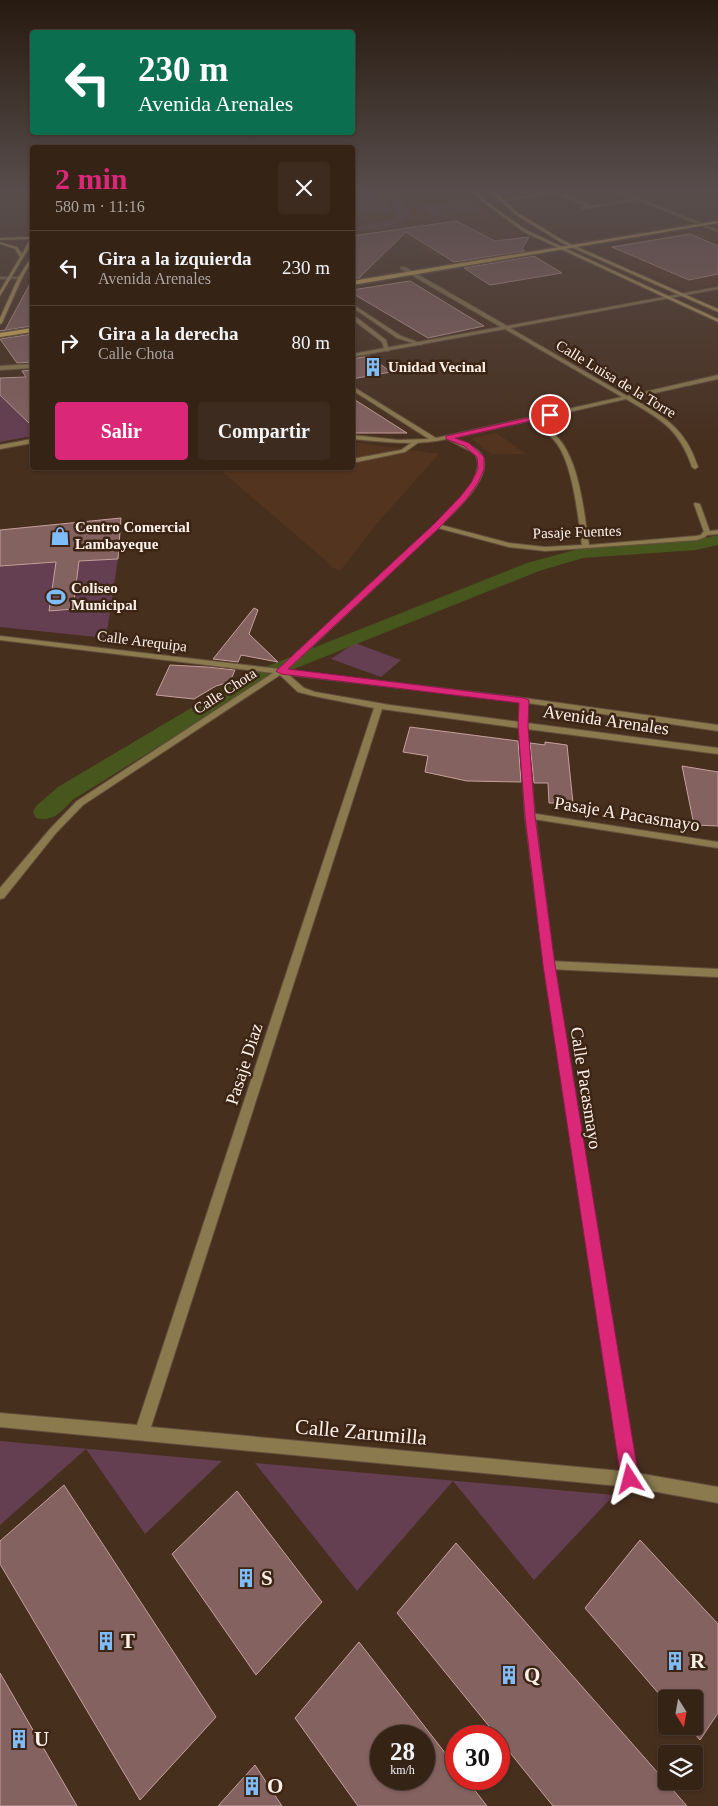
<!DOCTYPE html>
<html lang="es">
<head>
<meta charset="utf-8">
<style>
  :root { --surface:#352316; --page:#3d2b1f; --text:#f1f3f6; --muted:#aaa4a1; --line:#4f4035; --accent:#db2777 }
  body { margin:0; font-family:Georgia,serif; background:var(--page); color:var(--text); height:100vh; display:flex; flex-direction:column; font-size:19px; white-space:nowrap }
  * { box-sizing:border-box; margin:0 }
  p { font-size:16px; color:var(--muted) }
  .icon { flex:none; width:28px; height:28px; fill:none; stroke:currentColor; stroke-width:2; stroke-linecap:round; stroke-linejoin:round }
  .map { position:relative; flex:1; overflow:hidden }
  .drawer { position:absolute; left:30px; top:145px; width:325px; height:325px; display:flex; flex-direction:column; background:var(--surface); border-radius:5px; box-shadow:0 1px 4px #0004,0 0 0 1px var(--line) }
  .drawer>* { flex:none }
  .top-card { position:absolute; left:30px; top:30px; width:325px; height:105px; border-radius:5px; box-shadow:0 1px 4px #0004,0 0 0 1px var(--line); background:#0b6e4f; color:#fff; overflow:hidden }
  .needle { width:32px; rotate:169deg }
  .tools { position:absolute; left:658px; top:1690px; display:grid; gap:10px }
  .tools a { display:grid; place-items:center; width:45px; height:45px; border-radius:5px; background:var(--surface); box-shadow:0 1px 4px #0004,0 0 0 1px var(--line); font-size:25px }
  .speed { position:absolute; left:370px; top:1725px; display:flex; gap:10px; font-size:25px; font-weight:700; text-align:center }
  .speed>* { display:grid; place-content:center; width:65px; height:65px; border-radius:50%; background:var(--surface); box-shadow:0 1px 4px #0004,0 0 0 1px var(--line); line-height:1 }
  .speed small { font-size:12px; font-weight:400 }
  .speed .limit { border:8px solid #d22; background:#fff; color:#111 }
  .pin { position:absolute; display:grid; place-items:center; width:42px; height:42px; color:#fff; margin:-21px; border:2px solid #fff; border-radius:50%; box-shadow:0 1px 5px #0007 }
  .me { position:absolute; width:55px; margin:-28px; rotate:351deg; stroke-linejoin:round; filter:drop-shadow(0 0 4px #0008) }
  .turn { display:flex; align-items:center; gap:18px; height:105px; padding:0 25px; font-size:22px }
  .turn .icon { width:65px; height:65px; stroke-width:2.5 }
  .turn b { display:block; font-size:35px; line-height:42px }
  .round { display:grid; place-items:center; flex:none; width:52px; height:52px; border-radius:5px; background:var(--page) }
  .summary { display:flex; align-items:center; justify-content:space-between; height:85px; padding:0 25px }
  h1 { font-size:30px; font-weight:700; line-height:38px; color:var(--accent) }
  .button { display:flex; gap:10px; margin-top:auto; padding:10px 25px }
  .button a { flex:1; height:58px; border-radius:5px; background:var(--accent); color:#fff; font-size:20px; font-weight:700; line-height:58px; text-align:center }
  .button a+a { background:var(--page); color:var(--text) }
  ul { padding:0; list-style:none }
  li { display:flex; align-items:center; gap:15px; height:75px; padding:0 25px; border-top:1px solid var(--line) }
  li div { flex:1 }
  li b { display:block; font-size:19px }
  li em { font-style:normal }
  .map>svg:first-child { display:block }
  .built { fill:#53341f }
  .green { fill:#643e51 }
  .lines { fill:none; stroke-linecap:round; stroke-linejoin:round }
  .canal { fill:#47561d; fill-rule:evenodd }
  .building { fill:#846260; stroke:#c6a09e; fill-rule:evenodd }
  .lane-casing { stroke:#644e3e; stroke-width:2 }
  .street-casing { stroke:#644e3e; stroke-width:2 }
  .secondary-casing { stroke:#644e3e; stroke-width:2 }
  .primary-casing { stroke:#644e3e; stroke-width:3 }
  .lane { fill:#8b7a4e; fill-rule:evenodd }
  .street { fill:#8b7a4e; fill-rule:evenodd }
  .secondary { fill:#bb9f58; fill-rule:evenodd }
  .primary { fill:#e0bc5d; fill-rule:evenodd }
  .route { fill:#db2777; stroke:#8e194d }
  .labels { text-anchor:middle; dominant-baseline:central; stroke-width:5; stroke-linejoin:round; paint-order:stroke }
  .far-poi-label { font-size:15px; font-weight:bold; fill:#fef1e9; stroke:#3d2515; text-anchor:start }
  .far-street-label { font-size:15px; fill:#fef1e9; stroke:#3d2515 }
  .street-label { font-size:18px; fill:#fef1e9; stroke:#3d2515 }
  .near-street-label { font-size:21px; fill:#fef1e9; stroke:#3d2515 }
  .near-poi-label { font-size:21px; font-weight:bold; fill:#fef1e9; stroke:#3d2515; text-anchor:start }
</style>
</head>
<body>
<div class="map">
<svg width="718" height="1806" viewBox="0 0 718 1806">
  <rect width="100%" height="100%" fill="#472f1e"/>
  <path class="built" d="M353,191H460L529,242L437,257L402,237L377,233L353,234Z
    M703,229L718,235V284L686,290L596,248Z
    M497,433L526,454H491L471,438Z
    M353,442L439,454L379,521L341,570L331,568L332,566L218,468H352Z"/>
  <path class="green" d="M353,191H379L395,213L353,215Z
    M382,191H393L412,213C399,229 371,229 353,230V227L384,222L396,218L398,212Z
    M468,201L483,212L459,214L445,203Z
    M443,203L458,214L433,216L420,205Z
    M0,395L32,426V436L0,442Z
    M118,559L106,638L0,627V566Z
    M355,643L401,660L381,677L331,659Z
    M0,1441L222,1461L145,1534L86,1449L0,1525Z
    M255,1463L614,1495L534,1580L453,1481L357,1591Z"/>
  <g class="lines">
    <path class="canal" d="M718,535V545L696,550L583,558L539,571L264,681L74,799C62,810 54,823 36,818L33,812L36,806L58,787L250,673L527,563L582,548L696,540Z"/>
  </g>
  <path class="building" d="M456,221L495,241L529,237L522,249L525,251L454,262L406,232L359,278L352,279V236Z
    M690,234L718,246V274L689,280L612,247Z
    M534,256L562,273L490,285L464,268Z
    M32,280V326L0,331L5,330Z
    M410,281L438,298L484,326L428,338L352,293V290Z
    M32,334V362L17,363L0,339Z
    M369,356L391,372L352,379V359Z
    M32,370V426L0,395V378L26,377L22,371Z
    M352,398L407,433H352Z
    M121,518L118,559L79,561L73,609L49,611L56,562L0,566V530Z
    M254,608L258,610L249,634L278,662L241,655L238,662L213,659Z
    M170,665L207,667L235,670L230,682L216,686L194,699L156,695Z
    M410,727L518,741L521,782L467,781L425,772L428,756L403,752Z
    M545,742L567,745L573,803H549L548,783H534L530,743L545,745Z
    M682,766L718,772V826L694,825Z
    M64,1485L216,1717L140,1800L0,1564V1541Z
    M237,1491L322,1602L256,1675L172,1554Z
    M640,1540L718,1624V1713L700,1740L688,1726H694V1699H666V1702L585,1608Z
    M456,1543L687,1806H553L499,1739V1736H497L397,1613Z
    M359,1642L456,1767V1779H466L487,1806H358L295,1718ZM381,1736H424V1779H381Z
    M0,1673L77,1806H0Z
    M255,1765L282,1806H218Z"/>
  <g class="lines">
    <g class="lane-casing">
      <path id="lane" d="M563,194L592,206L638,199L640,200L582,209L581,207L587,206L562,196Z
        M352,304L401,336L422,344L420,345L397,338L352,307Z
        M352,313L356,317L386,340L389,351H385L382,342L352,319Z
        M32,364V368L0,370V366Z
        M414,441L419,442L405,452L352,463V459L401,450Z
        M695,503L700,504L710,532L709,533L704,532L694,504Z
        M530,813L718,842V848L527,818L525,816Z
        M549,961L718,969V977L549,969L545,968L544,965L545,962Z"/>
    </g>
    <g class="street-casing">
      <path id="street" d="M554,191H566L486,204L484,203Z
        M615,191H621L718,230V232Z
        M401,267H405L507,326L718,287V289L510,328L627,396L718,375V379L632,398C666,418 685,428 698,467L695,469L692,467C679,428 660,419 626,399L534,420C543,426 553,431 559,439C580,464 584,513 589,545L696,536L701,535L703,532L718,530V534L707,535L705,537L697,540L545,551L509,547L438,528L287,670L524,698L718,725V731L528,703L527,723L718,748V754L527,729L535,816L554,965L637,1473L718,1487V1503L630,1487L0,1427V1413L137,1425L374,708L314,696L298,692L280,675L83,805L56,833L4,898L0,899V888L50,829L77,801L273,673L0,640V636L279,669C322,629 364,590 407,550C427,532 460,505 473,481C477,472 481,462 474,453L447,439C416,446 384,442 352,439V435L398,440L429,439L352,390V386L436,438L622,397L505,329L352,357V354L501,327L401,269ZM529,421C537,427 547,432 554,440C573,461 578,517 582,545L545,547L509,543L441,525C455,511 492,479 483,457C479,447 462,442 454,438ZM289,675L520,702L519,722L390,705L315,692L304,688ZM382,709L519,728L525,816L544,965L621,1471L151,1427Z
        M0,277H20L22,278L0,279Z
        M32,439V443L0,449V445Z"/>
    </g>
    <g class="secondary-casing">
      <path id="secondary" d="M472,191H476L486,201L526,230L718,319V322L524,232L484,203Z
        M489,191H494L518,213L564,241L718,309V312L562,243L516,215Z
        M32,237V243L0,296V291L20,257L15,249L0,244V242L17,247L22,254L30,239L0,240V238Z
        M32,256V260L22,278L2,323L0,324V318L18,278Z"/>
    </g>
    <g class="primary-casing">
      <path id="primary" d="M718,221V223L352,285V281Z
        M32,328V332L0,337V333Z"/>
    </g>
    <use href="#lane" class="lane"/>
    <use href="#street" class="street"/>
    <use href="#secondary" class="secondary"/>
    <use href="#primary" class="primary"/>
  </g>
  <linearGradient id="sky" x2="0" y2="1"><stop stop-color="#271a10"/><stop offset="0.43" stop-color="#584d4c"/><stop offset="1" stop-color="#584d4c" stop-opacity="0"/></linearGradient>
  <rect width="718" height="444" fill="url(#sky)"/>
  <path class="route" d="M550,413H552V416L455,438L469,443L484,457V469L478,483L466,500L439,528L288,669L524,698L529,700L528,726L535,816L555,965L639,1479L636,1485L630,1488L624,1485L621,1479L543,965L525,816L518,726L519,703L281,674L276,671L434,524L460,497L471,483L478,469L477,457L464,446L446,439V436Z"/>
  <defs>
    <g id="building-bare" transform="scale(1.5)"><path d="M-4-6H4V6H1V3H-1V6H-4ZM-2.5-4.3h1.7v1.8h-1.7ZM.8-4.3h1.7v1.8H.8ZM-2.5-1h1.7V.8h-1.7ZM.8-1h1.7V.8H.8Z" fill="#7fbdfa" stroke="#3d2515" stroke-width="2.5" paint-order="stroke"/></g>
    <g id="shop-bare" transform="scale(1.5)"><path d="M-5-2.5h2.3a2.7 3.5 0 0 1 5.4 0H5L5.5 6h-11ZM-1.5-2.5h3a1.5 2.3 0 0 0-3 0Z" fill="#7fbdfa" stroke="#3d2515" stroke-width="2.5" paint-order="stroke"/></g>
    <g id="stadium-bare" transform="scale(1.5)"><path d="M0-5a6.5 5 0 1 0 0 10a6.5 5 0 1 0 0-10ZM-3.5-1.8h7v3.6h-7Z" fill="#7fbdfa" stroke="#3d2515" stroke-width="2.5" paint-order="stroke"/></g>
  </defs>
  <g fill-rule="evenodd">
    <use href="#building-bare" x="373" y="367"/>
    <use href="#shop-bare" x="60" y="536"/>
    <use href="#stadium-bare" x="56" y="597"/>
    <use href="#building-bare" x="246" y="1578"/>
    <use href="#building-bare" x="106" y="1641"/>
    <use href="#building-bare" x="675" y="1661"/>
    <use href="#building-bare" x="509" y="1675"/>
    <use href="#building-bare" x="19" y="1739"/>
    <use href="#building-bare" x="252" y="1786"/>
  </g>
  <g class="labels">
    <g class="far-poi-label">
      <text x="388" y="367">Unidad Vecinal</text>
      <text x="75" y="527">Centro Comercial<tspan x="75" dy="17">Lambayeque</tspan></text>
      <text x="71" y="588">Coliseo<tspan x="71" dy="17">Municipal</tspan></text>
    </g>
    <g class="far-street-label">
      <text transform="translate(616 379) rotate(31)">Calle Luisa de la Torre</text>
      <text transform="translate(577 532) rotate(-2)">Pasaje Fuentes</text>
      <text transform="translate(142 641) rotate(7)">Calle Arequipa</text>
      <text transform="translate(225 691) rotate(-33)">Calle Chota</text>
    </g>
    <g class="street-label">
      <text transform="translate(606 720) rotate(8)">Avenida Arenales</text>
      <text transform="translate(627 814) rotate(9)">Pasaje A Pacasmayo</text>
      <text transform="translate(244 1064) rotate(-72)">Pasaje Diaz</text>
      <text transform="translate(586 1088) rotate(81)">Calle Pacasmayo</text>
    </g>
    <g class="near-street-label">
      <text transform="translate(361 1432) rotate(5)">Calle Zarumilla</text>
    </g>
    <g class="near-poi-label">
      <text x="261" y="1578">S</text>
      <text x="121" y="1641">T</text>
      <text x="690" y="1661">R</text>
      <text x="524" y="1675">Q</text>
      <text x="34" y="1739">U</text>
      <text x="267" y="1786">O</text>
    </g>
  </g>
</svg>
<div class="tools">
<a><svg class="needle" viewBox="-14 -14 28 28"><path d="M0-13l5 13h-10z" fill="#e53935"/><path d="M0 13l5-13h-10z" fill="#aaa4a1"/></svg></a>
<a><svg class="icon" aria-label="layers" viewBox="0 0 24 24"><path d="M12 4l9 5-9 5-9-5zM3 14l9 5 9-5"/></svg></a>
</div>
<div class="speed"><div>28<small>km/h</small></div><div class="limit">30</div></div>
<div class="pin" style="left:550px;top:415px;background:#d93025"><svg class="icon" aria-label="arrive" viewBox="0 0 24 24"><path d="M6 21V4h12l-3 4 3 4H6"/></svg></div>
<svg class="me" style="left:630px;top:1479px" viewBox="-20 -20 40 40"><path d="M0-17L14 15 0 8-14 15z" fill="#db2777" stroke="#fff" stroke-width="4"/></svg>
<div class="top-card">
<div class="turn"><svg class="icon" aria-label="left" viewBox="0 0 24 24"><path d="M17 20v-9H6M10 6l-5 5 5 5"/></svg><div><b>230 m</b>Avenida Arenales</div></div>
</div>
<section class="drawer">
<div class="summary"><div><h1>2 min</h1><p>580 m · 11:16</p></div><a class="round"><svg class="icon" aria-label="close" viewBox="0 0 24 24"><path d="M6 6l12 12M18 6L6 18"/></svg></a></div>
<ul>
<li><svg class="icon" aria-label="left" viewBox="0 0 24 24"><path d="M17 20v-9H6M10 6l-5 5 5 5"/></svg><div><b>Gira a la izquierda</b><p>Avenida Arenales</p></div><em>230 m</em></li>
<li><svg class="icon" aria-label="right" viewBox="0 0 24 24"><path d="M7 20v-9h11M14 6l5 5-5 5"/></svg><div><b>Gira a la derecha</b><p>Calle Chota</p></div><em>80 m</em></li>
</ul>
<div class="button"><a>Salir</a><a>Compartir</a></div>
</section>
</div>
</body>
</html>
